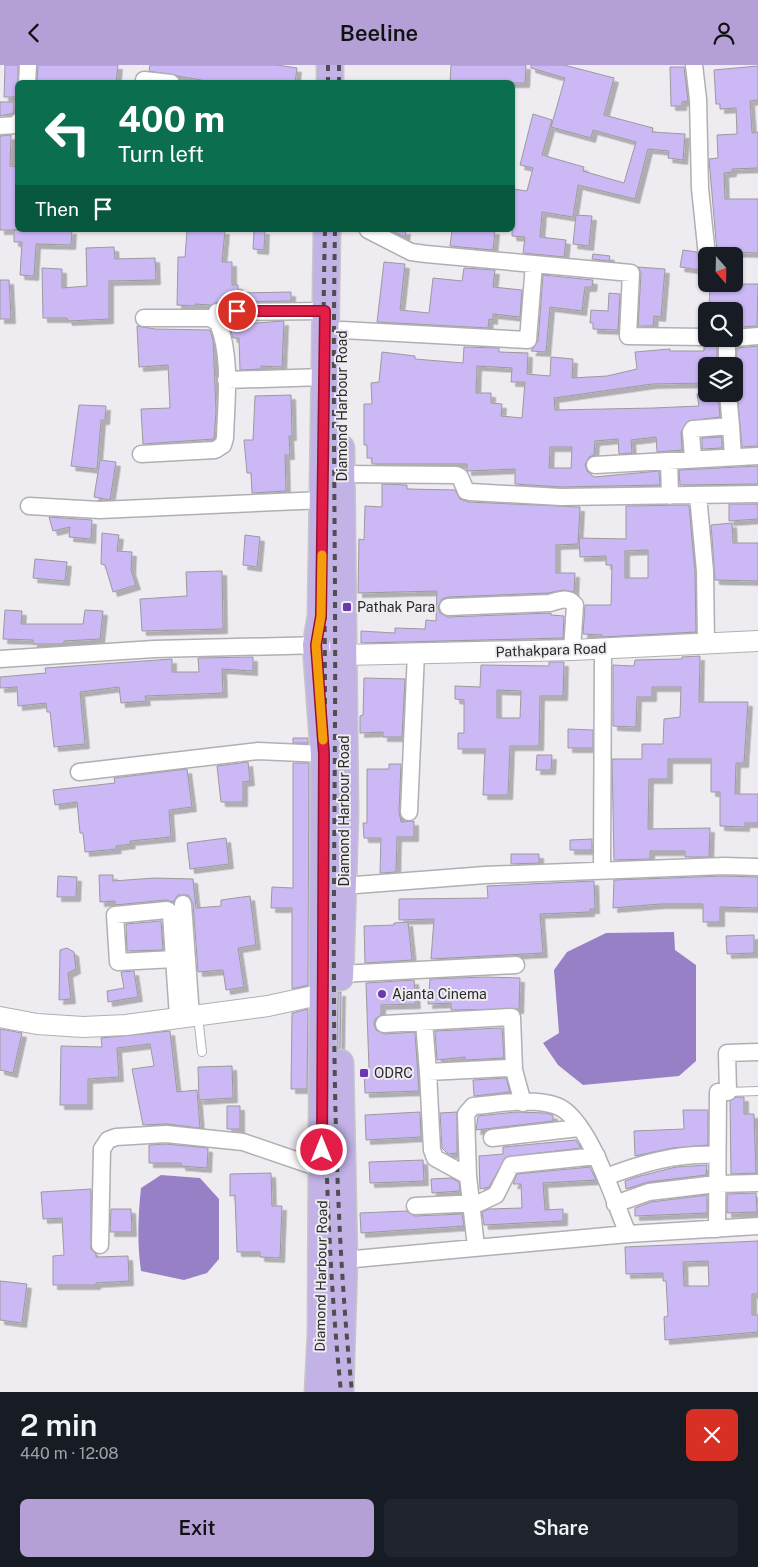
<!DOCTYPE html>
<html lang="en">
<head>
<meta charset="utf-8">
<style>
  :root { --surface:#171b24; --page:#20242c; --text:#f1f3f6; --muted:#9ea1a6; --accent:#b49fd6 }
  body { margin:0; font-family:"Public Sans",sans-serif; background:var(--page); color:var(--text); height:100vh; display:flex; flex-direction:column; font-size:19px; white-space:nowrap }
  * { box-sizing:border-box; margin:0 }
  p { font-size:16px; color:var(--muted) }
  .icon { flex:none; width:28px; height:28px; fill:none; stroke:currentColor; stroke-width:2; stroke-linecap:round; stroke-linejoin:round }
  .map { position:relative; height:1327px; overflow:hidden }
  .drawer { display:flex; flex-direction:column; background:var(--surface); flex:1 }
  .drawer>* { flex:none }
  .hud { position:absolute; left:15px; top:15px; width:500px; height:152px; border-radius:8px; box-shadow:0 1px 4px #0004; background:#0b6e4f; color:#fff; overflow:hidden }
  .needle { width:32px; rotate:160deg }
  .controls { position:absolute; left:698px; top:182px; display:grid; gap:10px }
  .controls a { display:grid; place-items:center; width:45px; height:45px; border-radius:8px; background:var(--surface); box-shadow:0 1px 4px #0004; font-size:25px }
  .pin { position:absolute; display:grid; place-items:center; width:42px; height:42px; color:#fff; margin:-21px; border:2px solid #fff; border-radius:50%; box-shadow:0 1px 5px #0007 }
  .me { position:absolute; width:55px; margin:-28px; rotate:0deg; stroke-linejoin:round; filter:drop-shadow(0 0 4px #0008) }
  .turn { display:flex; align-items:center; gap:18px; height:105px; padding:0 20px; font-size:22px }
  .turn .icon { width:65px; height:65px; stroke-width:2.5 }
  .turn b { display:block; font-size:35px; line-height:42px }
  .then { display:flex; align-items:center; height:48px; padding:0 20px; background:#0003; gap:10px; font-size:19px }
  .round { display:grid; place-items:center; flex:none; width:52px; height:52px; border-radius:8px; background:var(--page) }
  .head { display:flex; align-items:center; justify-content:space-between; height:85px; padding:0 20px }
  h1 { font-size:30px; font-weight:600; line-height:38px }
  .button { display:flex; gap:10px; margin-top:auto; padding:10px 20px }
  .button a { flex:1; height:58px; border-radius:8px; background:var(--accent); color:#111; font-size:20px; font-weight:600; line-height:58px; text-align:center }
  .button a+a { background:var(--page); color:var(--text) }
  header { display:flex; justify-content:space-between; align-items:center; height:65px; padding:0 20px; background:var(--accent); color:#111; font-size:22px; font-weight:600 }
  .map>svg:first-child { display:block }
  .water { fill:#9880c7 }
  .building { fill:#cbb8f4; stroke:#9b9a9e; fill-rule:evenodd; filter:url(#shadow) }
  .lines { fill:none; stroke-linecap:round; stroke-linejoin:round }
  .service-casing { stroke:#b0afb3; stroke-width:10 }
  .minor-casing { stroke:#b0afb3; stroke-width:19 }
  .tertiary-casing { stroke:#b0afb3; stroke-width:22 }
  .trunk-casing { stroke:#c7c7c8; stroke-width:29 }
  .service { stroke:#fff; stroke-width:8 }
  .minor { stroke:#fff; stroke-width:16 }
  .tertiary { stroke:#fff; stroke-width:20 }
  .trunk { stroke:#c2b2e6; stroke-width:26 }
  .rail { stroke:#4f4e50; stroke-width:4; stroke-dasharray:6 6; stroke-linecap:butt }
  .route-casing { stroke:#92132f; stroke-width:12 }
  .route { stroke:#e11d48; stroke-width:9 }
  .slow { stroke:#f59e0b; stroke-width:9 }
  .poi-dot { fill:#6a38af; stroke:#eeecf1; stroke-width:2 }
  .labels { text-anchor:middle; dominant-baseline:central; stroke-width:4; stroke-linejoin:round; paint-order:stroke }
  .street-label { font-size:14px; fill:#29292a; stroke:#eeecf1 }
  .poi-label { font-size:14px; fill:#29292a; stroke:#eeecf1; text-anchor:start }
</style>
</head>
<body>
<header><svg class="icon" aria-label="back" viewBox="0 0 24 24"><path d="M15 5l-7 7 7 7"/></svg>Beeline<svg class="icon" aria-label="person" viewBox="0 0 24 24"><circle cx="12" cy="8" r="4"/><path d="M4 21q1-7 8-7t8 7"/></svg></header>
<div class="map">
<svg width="758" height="1327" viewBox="0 0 758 1327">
  <defs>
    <filter id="shadow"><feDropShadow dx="4.5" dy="4.5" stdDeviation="0" flood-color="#0004"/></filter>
  </defs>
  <rect width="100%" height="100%" fill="#eeecf1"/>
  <path class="water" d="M674,867L675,885L696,900V996L679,1011L583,1020L558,1000L543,978L559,968L554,905L567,887L606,868Z
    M161,1110L200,1113L219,1134V1194L207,1208L184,1215L141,1206C137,1178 138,1151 141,1123Z"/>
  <path class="building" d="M5,0H18V32H4Z
    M38,0H118L116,18L37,16Z
    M150,0H277L297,3L295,18H218L149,6Z
    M451,0H526L525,18H450Z
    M531,0H564L614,13L604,50L653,63L652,67L685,69L683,95L668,93L669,86L648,84L635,134L578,120L573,152L542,147L540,172L566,175L564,192L523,188L525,172L512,171L513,124L527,126L533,103L520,100L533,49L552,55L542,90L584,102L583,106L624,118L636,77L593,65L591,73L551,62L565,13L531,3Z
    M758,1V35L750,36L752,68L758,67V103L732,104V107L724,108L725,134H758V188L717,187L709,94L718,93L717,70L737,69L736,43L720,44V39H716L714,5Z
    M670,2H684L688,36L682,37V41H671Z
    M0,37H14V48L0,51Z
    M11,70L10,101L18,102V165H14H72L71,180L36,179L34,211L20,210L22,177H14V165H0V71Z
    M576,150L592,151L589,181L573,179Z
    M187,165H225L222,197H232V220H238V228L291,227V236L217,237L211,240L195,239V241L177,240L178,192H185Z
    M254,165H265L264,185L253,184Z
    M390,165H406L405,172Z
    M452,165H495L493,185L450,181Z
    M114,182L115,194L155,193L156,215L109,216V254L68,256L67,253H43L42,203L62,204V223L87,221L86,183Z
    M683,185L697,187L699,196L706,201V206L680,202Z
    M593,189L610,191L609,196L592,194Z
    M384,197L405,199L400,245L429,248L433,213L462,216L464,203L495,205L493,222L522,225L520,252L493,249V255L489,254L488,263L377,257Z
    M638,202L665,204L661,252L654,251L653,261H638L641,208Z
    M543,210L593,215L592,222H585L582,246L550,242L546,287L531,286L538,276Z
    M0,215H9L11,254H0Z
    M710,219H758L757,261L740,262L741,243H709Z
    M609,228L620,229L618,265L593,264V258H590L591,245L608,246Z
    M284,256L282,302L261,301V304L240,305L239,273H233L229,260Z
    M137,261L155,264L210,265L213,275L216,346L214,374L143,379L141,344L170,343L168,300L139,302Z
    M709,281H717V299H706V318L652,319L554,333L555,345L653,343L699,341L697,329H718L720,352L688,356L681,367L682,385L657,387L656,372L631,375L632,388L619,389L618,374L595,376L594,390L589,392L585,400L587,406L594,412L659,406L660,420L561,422L515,419V404L467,406V399H372V393H367V380H364V339H372L371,318L379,317L382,287L415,291V294L463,298L464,282L499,283V287L528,288L527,309L550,311L551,292L573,294L572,313L607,311L637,304L635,287L670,284V286H704V282ZM477,301L512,303L511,317H525L522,353L501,351L502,339L491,338V328H476ZM550,382H572L571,403H549Z
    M758,281V381L742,382L735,306L737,283Z
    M291,330L292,371H289L290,390H285L286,426L252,428L251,408H247L244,375H253L255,331Z
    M79,340L106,341L105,355H101L97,404L71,401Z
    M722,372V383L702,384V373Z
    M100,395L116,397L110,435L94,432Z
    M758,401V419L680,420L679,405Z
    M382,419L407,420V424L455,425L460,434L469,437L580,442L578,479L556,480V508H575L574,527L564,525L548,528L448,532L442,534L438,542L440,548L448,552L551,548V550L564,551L563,573L361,578V566L395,568V563L425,564L426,555L436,556L437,526L358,528L359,474L364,475L365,441L382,442Z
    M729,439H758V454L729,456Z
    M689,440L695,507L696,567L602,572V570L583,569L585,540H611L612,500H606V491L580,492L579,473L626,474V441ZM648,485V513H625V486Z
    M49,452L92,455L91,474L69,472L70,462L53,466Z
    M732,458L733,478H758V516L715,515L711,460Z
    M102,468L119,470L117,486L132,487L131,505L136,520L113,527L105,500L101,499Z
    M245,470L260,472L257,502L243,500Z
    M35,494L67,497L65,516L33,513Z
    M222,506L223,564L142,566L140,534L187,531L186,507Z
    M5,545L22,546L21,559H83L85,545L103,546L100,574L64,576V579H33V575L3,574Z
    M700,591L699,637H748L744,698H736L735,729H758V758H745V762L720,761V727H711V694H668V714H649L648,764L710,763L709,792H685V786H650V794L614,795L612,694H642V679H663L664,654L680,652L681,622H652V632H637L636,662L613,661V600L634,601L635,595L682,594V592Z
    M253,592V606L222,604L223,628L145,631L146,636L121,638L119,622L80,627L85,679L54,682L50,647H47L46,638L18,641L17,622L0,623V612L46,608L45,603L172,594V607H199L198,593Z
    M549,597H564L563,631H540L539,681H510L508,730H483L485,684H458V668H464V635L455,634V621L480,622L481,600L549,601ZM497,625L521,626L520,653H497Z
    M364,613L405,614L402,672H383V667L360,668V651L363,650Z
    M568,664L593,665V683H568Z
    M293,673H308V678H293Z
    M537,690H552L551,705H536Z
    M248,697L250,716L243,717V737H221L217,701Z
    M293,698H309L308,920L292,924V843H271L272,822L293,823Z
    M389,699H401L399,747L401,757L414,756V772H397L396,807L380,808L381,773H364L363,758H367V704H389Z
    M187,704L192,742L169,745L171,772L130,776L131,779L116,781L117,784L85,787L83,768H80L77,737L55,740L53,725L115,718L114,713Z
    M226,773L229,799L190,804L187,778Z
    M592,774V785H570V775Z
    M511,789H539V798L511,799Z
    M99,810H113V816L154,813L193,814L196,843L221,841V835L250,831L256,880L238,883L244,922L226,925L223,905L198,907L193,838L188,830H178L173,837L166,835L115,840V836L100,837Z
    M58,811L77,812L76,832H57Z
    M724,811L758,812V843L720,842V857H703V839H660L613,843L614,815Z
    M594,816L595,844H590V847L540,849L543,888L431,894L434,854L399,855V834L488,833L487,821Z
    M161,856L163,885L127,886L126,859Z
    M408,857L412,895L365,898L364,861L394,860V858Z
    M754,870V888L727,889L726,871Z
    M67,883L74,887L76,904L68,908L71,934L59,935L60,885Z
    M134,906L138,932L108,937L107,926L124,923L121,907Z
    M485,912L520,913L519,944L451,945V938L428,939L430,914Z
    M414,915L416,939L381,940V950L375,954L374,959L376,965L384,969L415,967L419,1026L365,1028L364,1005L369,1004L366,918Z
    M338,927H341L340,983L337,984Z
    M308,944L307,1024H291L292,948Z
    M502,963L504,993L465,995V992L437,995L435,966Z
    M0,964L22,968L13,1008L0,1005Z
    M170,966L177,1027L197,1025L200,1063L167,1059L143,1060L132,1004L154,1001L150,979L117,983L119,1012L88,1014V1040H60L61,981L102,982L101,973Z
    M232,1001L233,1033L199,1035L198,1002Z
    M506,1013L510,1027L474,1031L473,1015Z
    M736,1032H744V1049H754L756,1108L731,1109L730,1036Z
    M227,1041H240V1064H227Z
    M683,1045H708V1080L672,1083L635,1091L634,1066L684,1064Z
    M420,1047L421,1072L366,1075L365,1050Z
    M457,1047V1088L448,1089L442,1083L440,1048Z
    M516,1047L545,1048L553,1050V1056L476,1065L478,1051Z
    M576,1075L581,1083L506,1092L489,1122L480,1124L479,1091L503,1089V1082Z
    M166,1079L208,1083L207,1103L181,1101V1098H149V1080Z
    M423,1095L424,1116L370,1118L369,1097Z
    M707,1100L706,1110L648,1117L626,1124L625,1116L636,1112L676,1102Z
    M590,1102L596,1115L543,1118L545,1145L563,1144V1156L484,1160L482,1147L489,1144L522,1143L521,1119H513L517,1109Z
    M271,1108L272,1141H282L280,1193L260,1192V1187H237L235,1130L230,1131V1109Z
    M451,1113L459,1117L460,1126L432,1128L431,1114Z
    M91,1124V1184L96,1189V1192L128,1191L129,1216L96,1218V1220H53V1191L64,1190L62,1153L43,1154L41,1127Z
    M756,1128L757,1147L727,1148V1129Z
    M707,1130V1148L635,1151V1143L651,1137Z
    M111,1144H131L132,1167H110Z
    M406,1146L415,1151L462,1149L464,1161L361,1168L360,1148Z
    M758,1176V1229H752V1250H758V1267L665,1275L664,1252L668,1251L666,1216H663V1208L626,1209L625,1182ZM708,1196L709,1221H684L683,1197Z
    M0,1216L27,1219L22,1258L0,1255Z"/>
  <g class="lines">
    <g class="service-casing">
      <path id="service" d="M198,951L202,987
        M728,1027L758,1026"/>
    </g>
    <g class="minor-casing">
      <path id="minor" d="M694,0L698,34L700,123L707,191
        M144,15L171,18
        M27,18L28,0
        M0,61L17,60L18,57
        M368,165L411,187L426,189L631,208L628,271L706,272
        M217,247L325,246
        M342,265L528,275L534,199
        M734,273L758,271
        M727,274V301
        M226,315L324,312
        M731,361L733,392
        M141,389L215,385L223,380L225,373C226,336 232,292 218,258L210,253H144
        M693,393L691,367L693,364L731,361L728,329
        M669,396L670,431
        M595,400L758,391
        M341,409L456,410L460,412L466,426L470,427L561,432L758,429
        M698,430L705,506L706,577
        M29,441L100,445L323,435
        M448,542L550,538C560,535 568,531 575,540L572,585
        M0,594L154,584L325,580
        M79,707L258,686L324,689
        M409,747L416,588
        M602,806L603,583
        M343,821L485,810L724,801L758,802
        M183,839L191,951
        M174,894L118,897L115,850L167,845L171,848C173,883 176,918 178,953
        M340,909L516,900
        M424,957L428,1007
        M384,959L512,952L514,1005
        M728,1027L727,988L758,987
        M492,1073L579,1063
        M468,1111L435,1093L432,1085L428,1007L508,1003L514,1005L523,1038
        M606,1112C642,1098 678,1088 717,1090
        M615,1139L649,1127L716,1119L758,1118
        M415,1141L479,1138L496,1130L511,1100L597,1091
        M717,1164L718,1027
        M100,1180L102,1084L108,1075L116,1072L166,1069L243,1077L322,1104
        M476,1182L468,1111L466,1049L473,1041C499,1039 532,1032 557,1041C589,1053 615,1139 628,1169
        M344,1195L628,1169L758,1161"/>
    </g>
    <g class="tertiary-casing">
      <path id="tertiary" d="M344,590L572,585L758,576
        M0,952L37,959L83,962L126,960L268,941L323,929"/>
    </g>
    <g class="trunk-casing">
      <path id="trunk" d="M330,18V0
        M340,912L345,749L341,383
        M318,1327L321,1269L324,689L316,580L321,551L327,165
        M340,1327L344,1195L340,998"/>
    </g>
    <use href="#service" class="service"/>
    <use href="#minor" class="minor"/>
    <use href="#tertiary" class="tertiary"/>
    <use href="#trunk" class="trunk"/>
    <path class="rail" d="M328,18V0
      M339,18V0
      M325,165C321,327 325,488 325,650C325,876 318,1102 341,1327
      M335,165C332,329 336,492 335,656C334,879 329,1104 352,1327"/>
  </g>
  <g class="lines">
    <g class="route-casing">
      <path id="route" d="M237,246H325L321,551L316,580L324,689L322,1085"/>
    </g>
    <use href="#route" class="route"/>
    <path class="slow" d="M322,490L321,551L316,580L323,675"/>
  </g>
  <g class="poi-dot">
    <rect x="342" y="537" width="10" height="10" rx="2.5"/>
    <circle cx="382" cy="929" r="5"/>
    <rect x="359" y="1003" width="10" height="10" rx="2.5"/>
  </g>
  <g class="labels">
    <g class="street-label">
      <text transform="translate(342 341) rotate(-90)">Diamond Harbour Road</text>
      <text transform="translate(551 585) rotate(-2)">Pathakpara Road</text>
      <text transform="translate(344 746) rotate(-90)">Diamond Harbour Road</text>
      <text transform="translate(321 1211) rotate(-89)">Diamond Harbour Road</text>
    </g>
    <g class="poi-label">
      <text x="357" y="542">Pathak Para</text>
      <text x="392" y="929">Ajanta Cinema</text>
      <text x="374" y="1008">ODRC</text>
    </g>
  </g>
</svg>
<div class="controls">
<a><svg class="needle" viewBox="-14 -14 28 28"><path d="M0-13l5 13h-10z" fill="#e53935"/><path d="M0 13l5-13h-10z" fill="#9ea1a6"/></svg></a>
<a><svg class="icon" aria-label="search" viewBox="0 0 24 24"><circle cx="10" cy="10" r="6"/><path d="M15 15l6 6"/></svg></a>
<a><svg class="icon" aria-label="layers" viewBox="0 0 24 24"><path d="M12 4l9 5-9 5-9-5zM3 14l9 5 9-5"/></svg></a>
</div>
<div class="pin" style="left:237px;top:246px;background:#d93025"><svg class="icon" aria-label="arrive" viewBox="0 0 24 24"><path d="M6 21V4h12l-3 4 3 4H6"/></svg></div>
<svg class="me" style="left:322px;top:1085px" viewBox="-20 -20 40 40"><circle r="17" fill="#e11d48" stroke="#fff" stroke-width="3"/><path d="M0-11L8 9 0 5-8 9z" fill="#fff"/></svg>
<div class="hud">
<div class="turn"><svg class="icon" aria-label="left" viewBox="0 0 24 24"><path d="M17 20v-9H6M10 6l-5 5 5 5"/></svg><div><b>400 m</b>Turn left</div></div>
<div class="then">Then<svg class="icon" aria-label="arrive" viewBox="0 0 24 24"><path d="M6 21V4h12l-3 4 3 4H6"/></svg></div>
</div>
</div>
<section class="drawer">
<div class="head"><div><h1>2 min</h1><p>440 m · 12:08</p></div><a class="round" style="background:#d93025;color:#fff"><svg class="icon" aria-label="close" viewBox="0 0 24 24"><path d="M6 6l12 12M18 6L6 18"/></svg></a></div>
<div class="button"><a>Exit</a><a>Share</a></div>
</section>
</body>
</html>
